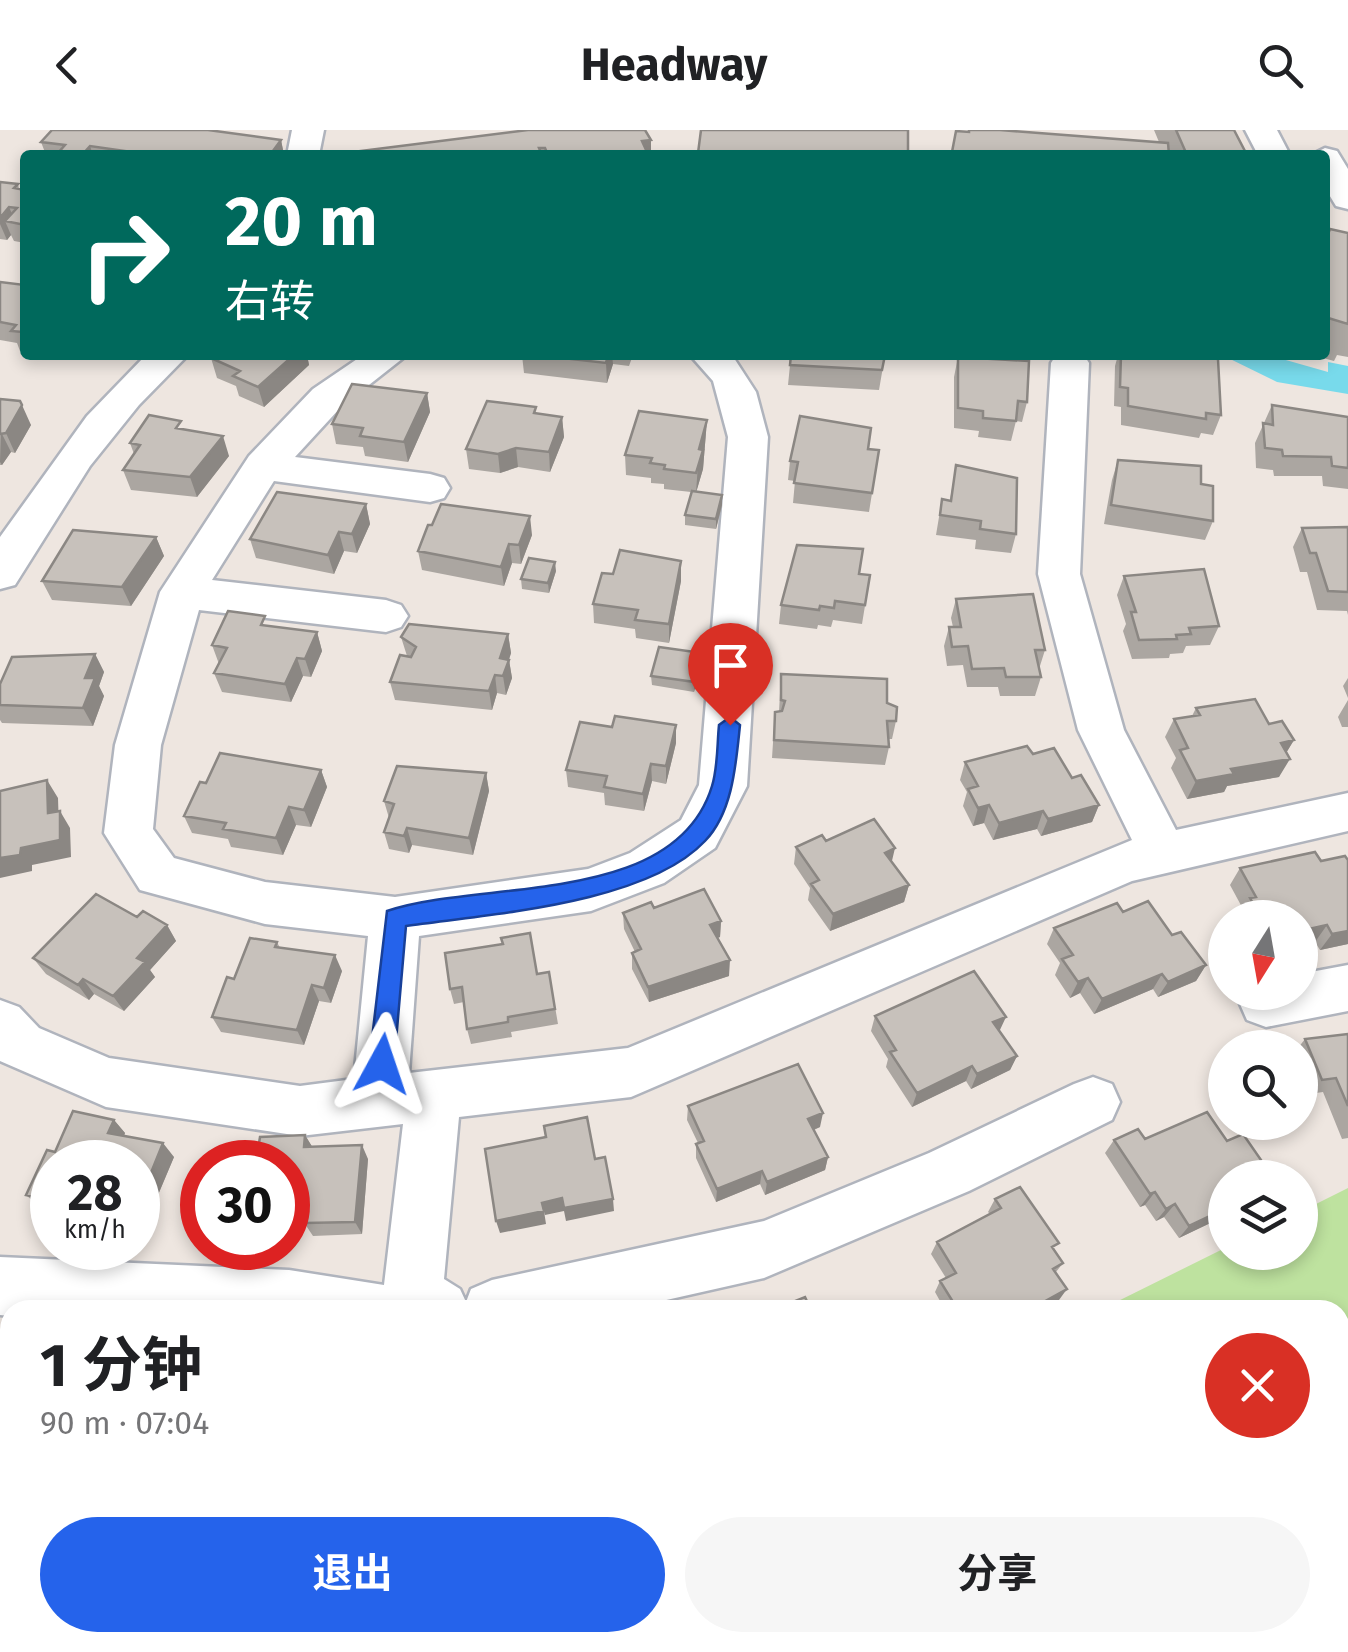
<!DOCTYPE html>
<html lang="zh">
<head>
<meta charset="utf-8">
<style>
  :root { --surface:#fff; --page:#f6f6f6; --text:#202124; --muted:#757577; --accent:#2563eb }
  body { margin:0; font-family:"Fira Sans","Noto Sans SC",sans-serif; background:var(--page); color:var(--text); height:100vh; display:flex; flex-direction:column; font-size:38px; white-space:nowrap }
  * { box-sizing:border-box; margin:0 }
  p { font-size:32px; color:var(--muted) }
  .icon { flex:none; width:55px; height:55px; fill:none; stroke:currentColor; stroke-width:2; stroke-linecap:round; stroke-linejoin:round }
  .map { position:relative; flex:1; overflow:hidden }
  .panel { position:absolute; left:0px; top:1170px; width:1350px; height:352px; display:flex; flex-direction:column; background:var(--surface); border-radius:30px 30px 0 0; box-shadow:0 5px 15px #0003 }
  .panel>* { flex:none }
  .guide { position:absolute; left:20px; top:20px; width:1310px; height:210px; border-radius:10px; box-shadow:0 5px 15px #0003; background:#00695c; color:#fff; overflow:hidden }
  .needle { width:65px; rotate:191deg }
  .fabs { position:absolute; left:1208px; top:770px; display:grid; gap:20px }
  .fabs a { display:grid; place-items:center; width:110px; height:110px; border-radius:50%; background:var(--surface); box-shadow:0 5px 15px #0003; font-size:50px }
  .speed { position:absolute; left:30px; top:1010px; display:flex; gap:20px; font-size:50px; font-weight:700; text-align:center }
  .speed>* { display:grid; place-content:center; width:130px; height:130px; border-radius:50%; background:var(--surface); box-shadow:0 5px 15px #0003; line-height:1 }
  .speed small { font-size:25px; font-weight:400 }
  .speed .limit { border:15px solid #d22; background:#fff; color:#111 }
  .pin { position:absolute; display:grid; place-items:center; width:85px; height:85px; color:#fff; margin:-102px -42px; border-radius:50% 50% 50% 0; rotate:-45deg; box-shadow:0 0 10px #0007 }
  .pin .icon { rotate:45deg }
  .me { position:absolute; width:110px; margin:-55px; rotate:5deg; stroke-linejoin:round; filter:drop-shadow(0 0 8px #0008) }
  .turn { display:flex; align-items:center; gap:35px; height:210px; padding:0 40px; font-size:45px }
  .turn .icon { width:130px; height:130px; stroke-width:2.5 }
  .turn b { display:block; font-size:70px; line-height:85px }
  .round { display:grid; place-items:center; flex:none; width:105px; height:105px; border-radius:52px; background:var(--page) }
  .summary { display:flex; align-items:center; justify-content:space-between; height:170px; padding:0 40px }
  h1 { font-size:60px; font-weight:700; line-height:75px }
  .button { display:flex; gap:20px; margin-top:auto; padding:20px 40px }
  .button a { flex:1; height:115px; border-radius:60px; background:var(--accent); color:#fff; font-size:40px; font-weight:700; line-height:115px; text-align:center }
  .button a+a { background:var(--page); color:var(--text) }
  header { display:flex; justify-content:space-between; align-items:center; height:130px; padding:0 40px; background:var(--surface); font-size:45px; font-weight:700 }
  .map>svg:first-child { display:block }
  .green { fill:#bee29f }
  .water { fill:#78daeb }
  .lines { fill:none; stroke-linecap:round; stroke-linejoin:round }
  .minor-casing { stroke:#b0b4bd; stroke-width:5 }
  .minor { fill:#fff; fill-rule:evenodd }
  .wall { fill:#aba6a1 }
  .shaded-wall { fill:#8b8783 }
  .building { fill:#c7c1bb; stroke:#8b8783; stroke-width:2.5 }
  .route { fill:#2563eb; stroke:#184099; stroke-width:2.5 }
</style>
</head>
<body>
<header><svg class="icon" aria-label="back" viewBox="0 0 24 24"><path d="M15 5l-7 7 7 7"/></svg>Headway<svg class="icon" aria-label="search" viewBox="0 0 24 24"><circle cx="10" cy="10" r="6"/><path d="M15 15l6 6"/></svg></header>
<div class="map">
<svg width="1348" height="1522" viewBox="0 0 1348 1522">
  <rect width="100%" height="100%" fill="#eee6e0"/>
  <path class="green" d="M1348,1058V1522H623L628,1512H1340V1180H1100L1225,1118V1122H1300V1082Z
    M10,1446V1512H294L297,1522H0V1448Z"/>
  <path class="water" d="M1222,225H1268L1328,242V232L1348,236V264L1277,252Z"/>
  <g class="lines">
    <g class="minor-casing">
      <path id="minor" d="M292,0H324L319,25H287Z
        M1245,0H1277L1290,25H1258Z
        M1325,18L1337,21L1348,39V79L1336,76L1325,58V25H1311Z
        M146,225H188L139,275L90,336L15,455L0,459V407L87,286Z
        M363,225H407L341,277L295,327L430,344L444,348L450,358L444,368L430,372L274,351L212,450L386,470L401,475L408,486L401,497L386,502L199,480L161,615L153,699L174,728L265,752L395,767L588,739L630,723L681,690L699,655L728,307L713,251L690,225H732L756,262L768,307L747,656L715,718L664,753L591,781L419,806L409,943L628,918L1132,710L1078,600L1038,444L1051,233L1056,225H1084L1089,233L1080,444L1124,600L1176,700L1348,663V701L1132,751L631,967L459,987L444,1149L460,1159L466,1172L471,1159L492,1150L764,1091L929,1023L1074,954L1093,947L1112,954L1120,972L1112,990L969,1061L764,1148L622,1180H10V1186L0,1185V1127L289,1140L384,1155L403,994L300,1006L106,977L0,931V870L19,877L39,898L109,928L300,956L354,949L368,806L265,794L140,760L104,703L115,615L160,462L249,326L313,259Z
        M1348,835V881L1266,897L1247,890L1240,874L1245,862H1300V844Z"/>
    </g>
    <use href="#minor" class="minor"/>
  </g>
  <path class="wall" d="M1154,0H1234L1247,25H952L956,1L1159,12Z
    M281,10L284,25H46L41,12Z
    M651,10V25H329Z
    M0,52L18,54L19,59L25,60V113L14,111L11,105L7,110L0,109Z
    M1348,103V227L1337,225L1334,231L1312,225H1325V112Z
    M0,152L25,155V221H20L17,213L0,210Z
    M214,225H307L309,235L264,277L239,266L236,256L217,248L211,228Z
    M522,225H633L629,236L613,234L607,253L524,243Z
    M791,225H885L879,260L788,255Z
    M1118,225H1186L1221,285L1213,305L1201,303L1199,308L1121,295V277L1114,276L1115,236Z
    M958,227L1027,272L1022,292L1016,291L1011,311L978,307L979,301L954,298V247Z
    M427,263L430,282L408,332L365,326L363,317L336,314L332,294Z
    M0,269L31,295L15,323L11,322L2,335H0Z
    M1272,275L1348,287V359L1323,356L1322,346H1274L1273,340L1256,338L1255,313Z
    M537,284L562,287L564,307L550,342L518,337L500,343L469,339L466,319Z
    M707,290L703,339L696,362L722,375L716,399L685,395V385L691,362L664,359V354L651,353V348L626,345L625,325Z
    M184,300L229,326L197,367L131,360L123,340L134,324L130,313Z
    M868,319L879,320L869,382L793,373L795,351L788,350L790,331Z
    M1118,330L1201,354L1213,391L1205,410L1104,394L1112,350Z
    M956,335L1016,404L1011,423L975,419L976,410L936,405L942,369L950,370Z
    M366,374L370,394L357,423L344,421L334,444L256,428L250,409Z
    M1348,397V485L1347,481L1317,480L1307,442H1300L1293,417L1302,398Z
    M532,405L521,434L512,433L504,456L422,440L418,421Z
    M156,407L164,426L131,476L52,470L42,451Z
    M556,441L549,463L522,459L521,449Z
    M613,444L681,451L669,513L636,508L635,499L594,493L593,474Z
    M859,444L870,445L862,494L833,490L831,497L818,495L817,499L779,494L781,475Z
    M1124,446L1219,496L1210,515L1186,516L1183,523L1170,524L1169,528L1132,529L1123,501L1126,494L1117,465Z
    M956,469L1045,520L1039,539L1041,547L1035,566H1000L998,557H967L963,535L947,536L944,516L949,497H953L951,488Z
    M268,496L317,502L322,521L311,547L303,546L291,572L222,562L214,543L219,534L212,515Z
    M508,504L511,523L509,530L512,548L506,565L497,563L492,580L395,570L390,552L407,526L401,507Z
    M95,524L104,542L99,556L104,566L93,596L2,593L0,590V554Z
    M702,532L694,562L652,555L651,546Z
    M781,544L887,573L896,591L892,609H888L889,617L885,635L772,628L775,582H779Z
    M1348,548V568L1343,556Z
    M1348,570V597H1342L1338,587Z
    M1196,578L1269,594L1294,610L1286,623L1279,647L1227,656L1224,662L1187,669L1171,638L1176,628L1165,607L1174,589L1192,586Z
    M676,595V613L666,654L652,651L644,681L605,675L604,663L568,657L566,640L612,597Z
    M1033,624L1072,648L1099,675L1092,692L1041,706L1037,699L993,710L984,693L973,696L963,676L967,662L960,650L965,632Z
    M321,640L327,657L311,697L296,695L283,725L231,717L228,709L192,703L184,686L206,653Z
    M486,643L489,661L473,725L412,715L409,723L389,719L384,702L389,688L384,671Z
    M826,711L891,732L909,755L904,772L830,801L808,770L810,758L794,734L796,717Z
    M1321,731L1348,814L1320,820L1315,812L1300,815V788H1241L1239,785L1243,779L1230,755L1240,738Z
    M654,778L721,791L720,807L717,808L729,846L649,872L632,839V823L635,822L624,799L623,783Z
    M1123,782L1172,805L1206,835L1196,851L1158,867L1153,859L1094,884L1080,863L1070,868L1055,845L1060,833L1047,814L1054,798Z
    M137,787L167,795L176,811L150,840L155,847L124,881L94,864L89,870L46,844L33,828Z
    M277,812L280,818L342,841L331,873L319,871L304,915L221,902L212,887L234,849Z
    M549,842L558,894L511,902L512,907L471,914L467,899L464,872L454,874L450,859Z
    M875,886L1000,901L1017,926L1010,940L971,959L966,951L912,977L886,937L888,929L871,901Z
    M1348,904V1008L1342,1009L1323,962L1309,964L1300,941V918H1298L1305,909Z
    M688,976L820,997L814,1000L828,1027L825,1040L765,1065L760,1054L716,1072L696,1028V1014L698,1013L687,990Z
    M114,990L125,1003L124,1006L174,1027L144,1098L138,1096V1032H52V1080L40,1077L26,1065L55,1022Z
    M305,1005L312,1017L368,1029L362,1104L313,1106L305,1094H294L291,1117H288V1032Z
    M1145,1009L1225,1048V1086L1179,1108L1164,1087L1156,1091L1145,1075L1140,1077L1105,1023L1114,1010Z
    M995,1069L1054,1121L1063,1133L1056,1142L1059,1170L1041,1180H945L935,1162L940,1151L946,1148L931,1124L937,1112L990,1084L988,1082Z
    M10,1250V1313H5L0,1311V1268Z"/>
  <path class="shaded-wall" d="M281,10L284,25H270Z
    M651,10V25H647L642,11Z
    M90,16L93,25H82Z
    M9,77L16,93L5,91L11,105L7,110L0,94V88Z
    M294,225H307L309,235L264,277L258,257Z
    M608,225H612L613,234L607,253L606,233Z
    M427,263L430,282L408,332L404,312Z
    M22,275L31,295L15,323L6,303Z
    M562,287L564,307L550,342L549,322Z
    M707,290L703,339L696,363L699,319Z
    M1,302L11,322L2,335L0,332Z
    M223,306L229,326L197,367L190,347Z
    M516,318L518,337L500,343L498,324Z
    M722,365V375L716,399V389Z
    M366,374L370,394L357,423L352,404Z
    M530,386L532,405L521,434L519,415Z
    M339,402L344,421L334,444L328,425Z
    M156,407L164,426L131,476L122,457Z
    M509,414L512,433L504,456L501,437Z
    M681,431V451L669,513V494Z
    M555,432L556,441L549,463L548,453Z
    M317,502L322,521L311,547L305,529Z
    M508,504L511,523L503,547L500,528Z
    M702,523V532L694,562L695,552Z
    M95,524L104,542L99,556L104,566L93,596L83,578L85,548Z
    M297,528L303,546L291,572L285,554Z
    M509,530L512,548L506,565L503,546Z
    M495,545L497,563L492,580L489,561Z
    M676,595V613L666,654V636Z
    M1294,610L1283,628L1281,613Z
    M1290,629L1279,647L1227,656L1224,662L1187,669L1196,651L1231,639Z
    M651,634L652,651L644,681L643,664Z
    M321,640L327,657L311,697L304,680Z
    M486,643L489,661L473,725L469,708Z
    M47,650L58,668L59,700L48,683Z
    M989,675L984,693L973,696L978,678Z
    M1099,675L1092,692L1041,706L1048,689Z
    M289,677L296,695L283,725L276,708Z
    M60,681L70,698L71,727L32,735V741L0,748V728L21,718Z
    M1043,681L1037,699L993,710L999,693Z
    M407,698L412,715L409,723L404,706Z
    M895,718L891,735L885,723Z
    M909,755L904,772L830,801L833,784Z
    M721,791L720,807L709,811L710,795Z
    M167,795L176,811L150,840L155,847L124,881L113,866L137,828Z
    M1327,795L1315,812L1300,815V801Z
    M1348,801V814L1320,820L1332,804Z
    M335,825L342,841L331,873L324,858Z
    M730,830L729,846L649,872L648,857Z
    M1206,835L1196,851L1158,867L1168,852Z
    M1162,844L1153,859L1094,884L1102,869Z
    M1088,848L1080,863L1070,868L1078,852Z
    M83,849L94,864L89,870L78,855Z
    M312,855L319,871L304,915L297,900Z
    M1006,887L999,902L993,892Z
    M1017,926L1010,940L971,959L977,944Z
    M972,936L966,951L912,977L917,963Z
    M823,983L820,997L805,1003L808,989Z
    M114,990L125,1003L120,1016L108,1003Z
    M305,1005L313,1018L304,1017Z
    M163,1013L174,1027L144,1098L138,1090V1075Z
    M362,1015L368,1029L362,1104L355,1092Z
    M828,1027L825,1040L765,1065L767,1052Z
    M762,1041L760,1054L716,1072L717,1059Z
    M1155,1062L1145,1075L1140,1077L1150,1064Z
    M562,1068L613,1069L614,1081L566,1091L564,1081L545,1085L542,1073Z
    M1175,1074L1164,1087L1156,1091L1166,1079Z
    M1225,1079V1086L1179,1108L1189,1096Z
    M544,1081L546,1094L500,1103L496,1091Z
    M288,1085L294,1094L291,1117L288,1113Z
    M1067,1159L1059,1170L1041,1180H1029Z"/>
  <path class="building" d="M52,0H208L281,10L270,25H136L138,23L90,16L82,25H69L58,23L65,15L41,12Z
    M528,0H645L651,10L642,11L647,22L608,23L600,25H548L545,18H539L542,25H329Z
    M701,0H908V25H745L698,23Z
    M969,0H1000L1168,13L1169,25H961V23L952,22L956,1L969,2Z
    M1176,0H1234L1247,25H1187Z
    M0,52L18,54L14,58L25,60V95L5,91L17,78L9,77L0,88Z
    M1330,99L1348,103V194L1325,187V124L1326,123L1325,122V112Z
    M0,152L25,155V200L23,202L11,201L16,195L0,192Z
    M214,225H294L258,257L233,246L240,241L211,228Z
    M536,225H608L606,233Z
    M791,225H885L882,240L790,235Z
    M1121,225H1186L1218,229L1221,285L1206,283V289L1128,276V258L1120,257Z
    M958,227L1029,231L1027,272L1018,271L1016,291L983,288V281L958,278Z
    M352,254L427,263L404,312L360,306L363,298L332,294Z
    M0,269L20,271L22,275L6,303L0,304Z
    M487,271L536,277L534,283L562,287L549,322L516,318L498,324L466,319Z
    M1272,275L1348,287V338L1332,336L1331,327L1283,326L1282,320L1265,318L1263,293L1273,295Z
    M639,281L707,290L699,319L703,320L696,343L664,339L665,335L650,333L652,328L625,325Z
    M149,285L181,291L176,298L223,306L190,347L123,340L140,315L130,313Z
    M800,286L871,298L868,319L879,320L872,363L794,353L798,332L790,331Z
    M1118,330L1201,336V354L1213,356V391L1111,375Z
    M956,335L1017,348L1016,404L980,399L981,391L940,385L942,369L951,371Z
    M692,361L722,365L716,389L685,385Z
    M277,362L366,374L352,404L339,402L328,425L250,409Z
    M441,374L530,386L519,415L509,414L501,437L418,421L428,395H432Z
    M1348,397V462L1328,461L1316,423H1310L1302,398Z
    M73,400L156,407L122,457L42,451Z
    M797,415L863,419L859,444L870,445L865,475L835,471L834,478L820,476L819,480L781,475Z
    M620,420L681,431L669,494L635,490L638,480L593,474L602,443L613,444Z
    M529,428L555,432L548,453L521,449Z
    M1204,439L1219,496L1189,498L1191,504L1176,505L1177,509L1139,510L1131,482H1136L1124,446Z
    M1033,464L1045,520H1035L1041,547H1006L1004,538L972,539L968,516L952,517L949,497H961L956,469Z
    M228,481L265,486L261,495L317,502L305,529L297,528L285,554L214,543L227,518L212,515Z
    M409,494L508,504L500,528L509,530L503,546L495,545L489,561L390,552L400,525L411,527L416,517L401,507Z
    M659,517L702,523L695,552L651,546Z
    M95,524L85,548H95L83,578L0,575V554L12,527Z
    M781,544L887,549V573L897,577L896,591H887L889,617L774,610L775,582L782,581L785,571L781,570Z
    M1255,569L1269,594L1282,591L1294,610L1281,613L1290,629L1231,639L1234,644L1196,651L1180,620L1188,618L1174,589L1200,585L1196,578Z
    M615,586L676,595L666,636L651,634L643,664L604,657L607,646L566,640L580,592L612,597Z
    M1027,616L1033,624L1054,618L1072,648L1081,645L1099,675L1048,689L1043,681L999,693L989,675L978,678L968,659L978,656L965,632Z
    M220,623L321,640L304,680L289,677L276,708L223,699L226,693L184,686L200,652L206,653Z
    M397,636L486,643L469,708L407,698L404,706L384,702L394,674L384,671Z
    M47,650L48,683L60,681V710L21,718L20,725L0,728V661Z
    M874,689L895,718L885,723L909,755L833,784L811,754L819,750L796,717L822,705L826,711Z
    M1315,722L1321,731L1345,726L1348,730V801L1332,804L1327,795L1300,801V788H1261L1250,768L1256,767L1240,738Z
    M704,759L721,791L710,795L730,830L648,857L632,823L641,819L623,783L651,772L654,778Z
    M96,764L137,787L143,781L167,795L137,828L145,832L113,866L83,849L78,855L33,828Z
    M1148,771L1172,805L1181,802L1206,835L1168,852L1162,844L1102,869L1088,848L1078,852L1062,829L1073,825L1054,798L1117,773L1123,782Z
    M530,803L537,844L549,842L555,879L508,887V892L467,899L462,857L450,859L445,823L503,814L501,808Z
    M250,808L277,812L275,817L335,825L324,858L312,855L297,900L212,887L227,847L234,849Z
    M974,841L1006,887L993,892L1017,926L977,944L972,936L917,963L890,922L896,920L875,886Z
    M1348,904V976L1336,948L1322,950L1305,909Z
    M798,934L823,983L808,989L828,1027L767,1052L762,1041L717,1059L696,1014L704,1011L688,976Z
    M73,981L114,990L108,1003L163,1013L138,1075V1032H52V1070L26,1065L47,1020L55,1022Z
    M1207,982L1227,1011L1243,1004L1270,1043L1260,1048H1225V1079L1189,1096L1175,1074L1166,1079L1155,1062L1150,1064L1114,1010L1138,999L1145,1009Z
    M587,987L595,1029L605,1027L613,1069L564,1078L562,1068L542,1073L544,1081L496,1091L485,1019L546,1007L544,996Z
    M305,1005L304,1017L362,1015L355,1092L305,1093L306,1082H288V1032H256L260,1007Z
    M1020,1057L1059,1113L1052,1117L1063,1133L1053,1139L1067,1159L1029,1180H1009L1005,1174L993,1180H958L940,1151L956,1143L937,1112L1001,1078L995,1069Z
    M805,1167L811,1180H773Z
    M5,1250H10V1306L0,1305V1268Z
    M408,1512H465L510,1522H405Z"/>
  <path class="route" d="M730,587L740,595C736,633 733,682 705,711C646,774 489,784 406,796L394,934L390,942H373L369,934L387,781C480,749 675,778 712,656C718,637 717,614 719,595Z"/>
</svg>
<div class="fabs">
<a><svg class="needle" viewBox="-14 -14 28 28"><path d="M0-13l5 13h-10z" fill="#e53935"/><path d="M0 13l5-13h-10z" fill="#757577"/></svg></a>
<a><svg class="icon" aria-label="search" viewBox="0 0 24 24"><circle cx="10" cy="10" r="6"/><path d="M15 15l6 6"/></svg></a>
<a><svg class="icon" aria-label="layers" viewBox="0 0 24 24"><path d="M12 4l9 5-9 5-9-5zM3 14l9 5 9-5"/></svg></a>
</div>
<div class="speed"><div>28<small>km/h</small></div><div class="limit">30</div></div>
<div class="pin" style="left:730px;top:595px;background:#d93025"><svg class="icon" aria-label="arrive" viewBox="0 0 24 24"><path d="M6 21V4h12l-3 4 3 4H6"/></svg></div>
<svg class="me" style="left:382px;top:934px" viewBox="-20 -20 40 40"><path d="M0-17L14 15 0 8-14 15z" fill="#2563eb" stroke="#fff" stroke-width="4"/></svg>
<div class="guide">
<div class="turn"><svg class="icon" aria-label="right" viewBox="0 0 24 24"><path d="M7 20v-9h11M14 6l5 5-5 5"/></svg><div><b>20 m</b>右转</div></div>
</div>
<section class="panel">
<div class="summary"><div><h1>1 分钟</h1><p>90 m · 07:04</p></div><a class="round" style="background:#d93025;color:#fff"><svg class="icon" aria-label="close" viewBox="0 0 24 24"><path d="M6 6l12 12M18 6L6 18"/></svg></a></div>
<div class="button"><a>退出</a><a>分享</a></div>
</section>
</div>
</body>
</html>
